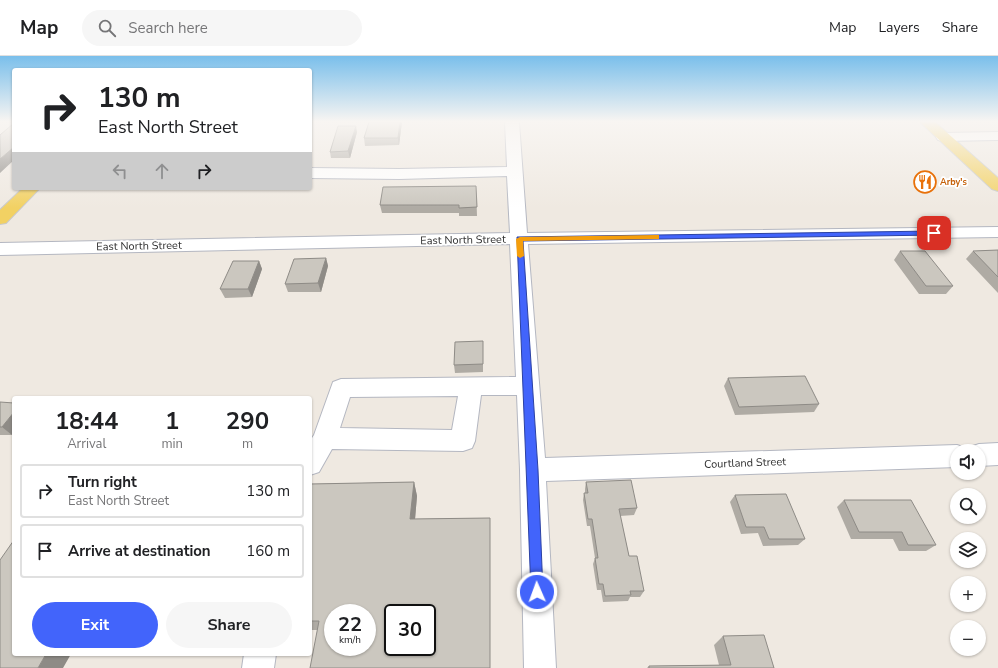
<!DOCTYPE html>
<html lang="en">
<head>
<meta charset="utf-8">
<style>
  :root { --surface:#fff; --page:#f6f6f6; --text:#202124; --muted:#757577; --line:#e0e0e0; --accent:#4264fb }
  body { margin:0; font-family:"Nunito Sans",sans-serif; background:var(--page); color:var(--text); height:100vh; display:flex; flex-direction:column; font-size:15px; white-space:nowrap }
  * { box-sizing:border-box; margin:0 }
  p { font-size:13px; color:var(--muted) }
  .icon { flex:none; width:22px; height:22px; fill:none; stroke:currentColor; stroke-width:2; stroke-linecap:round; stroke-linejoin:round }
  .map { position:relative; flex:1; overflow:hidden }
  .side { position:absolute; left:12px; top:340px; width:300px; height:260px; display:flex; flex-direction:column; background:var(--surface); border-radius:4px; box-shadow:0 1px 3px #0004 }
  .side>* { flex:none }
  .top-card { position:absolute; left:12px; top:12px; width:300px; height:122px; border-radius:4px; box-shadow:0 1px 3px #0004; background:#fff; color:var(--text); overflow:hidden }
  .fabs { position:absolute; left:950px; top:388px; display:grid; gap:8px }
  .fabs a { display:grid; place-items:center; width:36px; height:36px; border-radius:50%; background:var(--surface); box-shadow:0 1px 3px #0004; font-size:20px }
  .speed { position:absolute; left:324px; top:548px; display:flex; gap:8px; font-size:20px; font-weight:700; text-align:center }
  .speed>* { display:grid; place-content:center; width:52px; height:52px; border-radius:50%; background:var(--surface); box-shadow:0 1px 3px #0004; line-height:1 }
  .speed small { font-size:10px; font-weight:400 }
  .speed .limit { border:2px solid #111; border-radius:6px; background:#fff; color:#111 }
  .pin { position:absolute; display:grid; place-items:center; width:34px; height:34px; color:#fff; margin:-17px; border-radius:8px; box-shadow:0 2px 6px #0006 }
  .me { position:absolute; width:44px; margin:-22px; rotate:358deg; stroke-linejoin:round; filter:drop-shadow(0 0 3px #0008) }
  .turn { display:flex; align-items:center; gap:14px; height:84px; padding:0 20px; font-size:18px }
  .turn .icon { width:52px; height:52px; stroke-width:2.5 }
  .turn b { display:block; font-size:28px; line-height:34px }
  .lanes { display:flex; align-items:center; height:38px; padding:0 20px; background:#0003; justify-content:center; gap:20px; direction:ltr }
  .lanes .off { opacity:.35 }
  .eta { display:flex; justify-content:space-evenly; align-items:center; height:68px; text-align:center }
  .eta b { font-size:24px; font-weight:700; line-height:28px }
  .action { display:flex; gap:8px; margin-top:auto; padding:8px 20px }
  .action a { flex:1; height:46px; border-radius:24px; background:var(--accent); color:#fff; font-size:16px; font-weight:700; line-height:46px; text-align:center }
  .action a+a { background:var(--page); color:var(--text) }
  ul { padding:0; list-style:none }
  li { display:flex; align-items:center; gap:12px; height:54px; margin:0 8px 6px; padding:0 12px; border:2px solid var(--line); border-radius:4px }
  li div { flex:1 }
  li b { display:block; font-size:15px }
  li em { font-style:normal }
  header { display:flex; align-items:center; gap:24px; box-sizing:border-box; height:56px; padding:0 20px; background:var(--surface); border-bottom:1px solid var(--line) }
  header strong { font-size:19px }
  nav { display:flex; gap:22px; margin-inline-start:auto; font-size:14px }
  .search { width:280px; height:36px; background:var(--page); display:flex; align-items:center; gap:10px; box-sizing:border-box; padding:0 14px; border-radius:22px; color:var(--muted); font-size:15px }
  .map>svg:first-child { display:block }
  .lines { fill:none; stroke-linecap:round; stroke-linejoin:round }
  .minor-casing { stroke:#b4b7c1; stroke-width:2 }
  .major-casing { stroke:#c9c9c9; stroke-width:2 }
  .minor { fill:#fff; fill-rule:evenodd }
  .major { fill:#f2d163; fill-rule:evenodd }
  .wall { fill:#afaba4 }
  .shaded-wall { fill:#8e8b86 }
  .building { fill:#cbc7bf; stroke:#8e8b86; fill-rule:evenodd }
  .route { fill:#4264fb; stroke:#2b41a3 }
  .slow { fill:#f59e0b }
  .labels { text-anchor:middle; dominant-baseline:central; stroke-width:3.5; stroke-linejoin:round; paint-order:stroke }
  .far-food-label { font-size:9px; font-weight:bold; fill:#c56008; stroke:#fff; text-anchor:start }
  .street-label { font-size:11px; fill:#2e2e2e; stroke:#fff }
</style>
</head>
<body>
<header>
<strong>Map</strong>
<div class="search"><svg class="icon" aria-label="search" viewBox="0 0 24 24"><circle cx="10" cy="10" r="6"/><path d="M15 15l6 6"/></svg>Search here</div>
<nav><a>Map</a><a>Layers</a><a>Share</a></nav>
</header>
<div class="map">
<svg width="998" height="612" viewBox="0 0 998 612">
  <rect width="100%" height="100%" fill="#efe9e1"/>
  <g class="lines">
    <g class="minor-casing">
      <path id="minor" d="M505,66H519L527,177L998,171V181L528,188L545,402L957,389L966,392L967,395H957V411L546,425L556,612H524L520,414L517,339H481L475,385L472,392L463,395L332,393L319,416L310,419V385L314,379L333,326L341,323L516,321L510,188L0,199V187L510,177L507,120L399,123L310,122V112L399,113L507,111ZM458,340L452,374L340,372L350,341Z
        M998,76V84L943,85L938,84L936,81L938,78L943,77Z
        M998,387V409L979,410V395H968L970,391L979,388Z
        M244,598H276L274,612H242Z"/>
    </g>
    <g class="major-casing">
      <path id="major" d="M920,66H935L998,122V135L992,133Z
        M23,132H40L6,167L0,168V154Z"/>
    </g>
    <use href="#minor" class="minor"/>
    <use href="#major" class="major"/>
  </g>
  <path class="wall" d="M369,66H402L399,89L365,90L364,82Z
    M357,76L350,102H331L330,96Z
    M476,130L477,160H459V157H382L380,149Z
    M998,194V237L966,203L973,195Z
    M900,195L953,230L946,238H919L894,204Z
    M326,202L328,210L321,236H288L285,228Z
    M259,205L262,213L252,241L225,242L220,233Z
    M483,285V316L455,317L454,309Z
    M728,322L819,348L814,356L735,359L724,330Z
    M0,346L12,379H0Z
    M414,426L417,440L415,463L490,462V474L317,574H310V428Z
    M586,426L637,452L634,459L620,460L629,500L644,535L640,541H630L628,545L603,546L601,534H597L593,508L595,502L590,470H587L583,444L584,437H585V433Z
    M735,439L805,483L798,489L763,490L758,477L741,478L730,446Z
    M844,444L936,489L926,495H899L893,483H851L837,451Z
    M723,580L774,612H647L649,610L719,609L714,589Z"/>
  <path class="shaded-wall" d="M400,66H402L399,89L398,82Z
    M356,70L357,76L350,102L348,95Z
    M14,91V104L0,117V103Z
    M326,202L328,210L321,236L318,227Z
    M259,205L262,213L252,241L248,233Z
    M14,356V376L12,379L2,371Z
    M414,426L417,440L414,475L410,463Z
    M46,598H71L63,612H38Z"/>
  <path class="building" d="M369,66H400L398,82H364Z
    M14,67V91L0,103V79Z
    M338,70H356L348,95L330,96Z
    M476,130L477,151L459,152V149H380L383,131Z
    M998,194V221L973,195Z
    M900,195H925L953,230H926Z
    M326,202L318,227L285,228L294,203Z
    M233,205H259L248,233H220Z
    M483,285V308L454,309L455,286Z
    M805,320L819,348L739,351L728,322Z
    M0,346L14,347V356L2,371H0Z
    M631,424L637,452L619,453L629,500H637L644,535H630L631,539L605,540L603,528H599L595,502H598L592,463H588L584,437H588L586,426Z
    M414,426L410,463L490,462V612H310L319,565H310V428ZM333,557H367V591H333ZM393,557H427V591H393Z
    M786,438L805,483H769L764,471H746L735,439Z
    M844,444H911L936,489H908L902,476H859Z
    M14,484V598H46L38,612H0V504Z
    M764,579L774,612H649V610L731,609L723,580Z"/>
  <linearGradient id="sky" x2="0" y2="1"><stop stop-color="#7abfeb"/><stop offset="0.43" stop-color="#f8f5f2"/><stop offset="1" stop-color="#f8f5f2" stop-opacity="0"/></linearGradient>
  <rect width="998" height="152" fill="url(#sky)"/>
  <path class="route" d="M934,175H937V179L523,185L538,414L543,536L542,540L537,542L533,540L531,536L517,181Z"/>
  <path class="slow" d="M656,179H659V183L523,185L524,200L520,202L517,200L516,183L520,181Z"/>
  <defs>
    <g id="restaurant-ring" transform="scale(1.15)"><circle r="9.5" fill="#fff" stroke="#e8710a" stroke-width="1.5"/><path d="M-5-6h1v4h1v-4h1v4h1v-4h1v5L-1.5 .5V6h-2V.5L-5-1ZM5-6V6H3V1.5H1.5Q1.5-4 5-6Z" fill="#e8710a"/></g>
  </defs>
  <g fill-rule="evenodd">
    <use href="#restaurant-ring" x="925" y="126"/>
  </g>
  <g class="labels">
    <g class="far-food-label">
      <text x="940" y="126">Arby's</text>
    </g>
    <g class="street-label">
      <text transform="translate(463 184) rotate(-1)">East North Street</text>
      <text transform="translate(139 190) rotate(-1)">East North Street</text>
      <text transform="translate(745 407) rotate(-2)">Courtland Street</text>
    </g>
  </g>
</svg>
<div class="fabs">
<a><svg class="icon" aria-label="sound" viewBox="0 0 24 24"><path d="M4 9h4l5-4v14l-5-4H4zM17 9q2 3 0 6"/></svg></a>
<a><svg class="icon" aria-label="search" viewBox="0 0 24 24"><circle cx="10" cy="10" r="6"/><path d="M15 15l6 6"/></svg></a>
<a><svg class="icon" aria-label="layers" viewBox="0 0 24 24"><path d="M12 4l9 5-9 5-9-5zM3 14l9 5 9-5"/></svg></a>
<a>+</a>
<a>−</a>
</div>
<div class="speed"><div>22<small>km/h</small></div><div class="limit">30</div></div>
<div class="pin" style="left:934px;top:177px;background:#d93025"><svg class="icon" aria-label="arrive" viewBox="0 0 24 24"><path d="M6 21V4h12l-3 4 3 4H6"/></svg></div>
<svg class="me" style="left:537px;top:536px" viewBox="-20 -20 40 40"><circle r="17" fill="#4264fb" stroke="#fff" stroke-width="3"/><path d="M0-11L8 9 0 5-8 9z" fill="#fff"/></svg>
<div class="top-card">
<div class="turn"><svg class="icon" aria-label="right" viewBox="0 0 24 24"><path d="M7 20v-9h11M14 6l5 5-5 5"/></svg><div><b>130 m</b>East North Street</div></div>
<div class="lanes"><svg class="icon off" aria-label="left" viewBox="0 0 24 24"><path d="M17 20v-9H6M10 6l-5 5 5 5"/></svg><svg class="icon off" aria-label="ahead" viewBox="0 0 24 24"><path d="M12 20V5M6 11l6-6 6 6"/></svg><svg class="icon" aria-label="right" viewBox="0 0 24 24"><path d="M7 20v-9h11M14 6l5 5-5 5"/></svg></div>
</div>
<section class="side">
<div class="eta">
<div><b>18:44</b><p>Arrival</p></div>
<div><b>1</b><p>min</p></div>
<div><b>290</b><p>m</p></div>
</div>
<ul>
<li><svg class="icon" aria-label="right" viewBox="0 0 24 24"><path d="M7 20v-9h11M14 6l5 5-5 5"/></svg><div><b>Turn right</b><p>East North Street</p></div><em>130 m</em></li>
<li><svg class="icon" aria-label="arrive" viewBox="0 0 24 24"><path d="M6 21V4h12l-3 4 3 4H6"/></svg><div><b>Arrive at destination</b></div><em>160 m</em></li>
</ul>
<div class="action"><a>Exit</a><a>Share</a></div>
</section>
</div>
</body>
</html>
